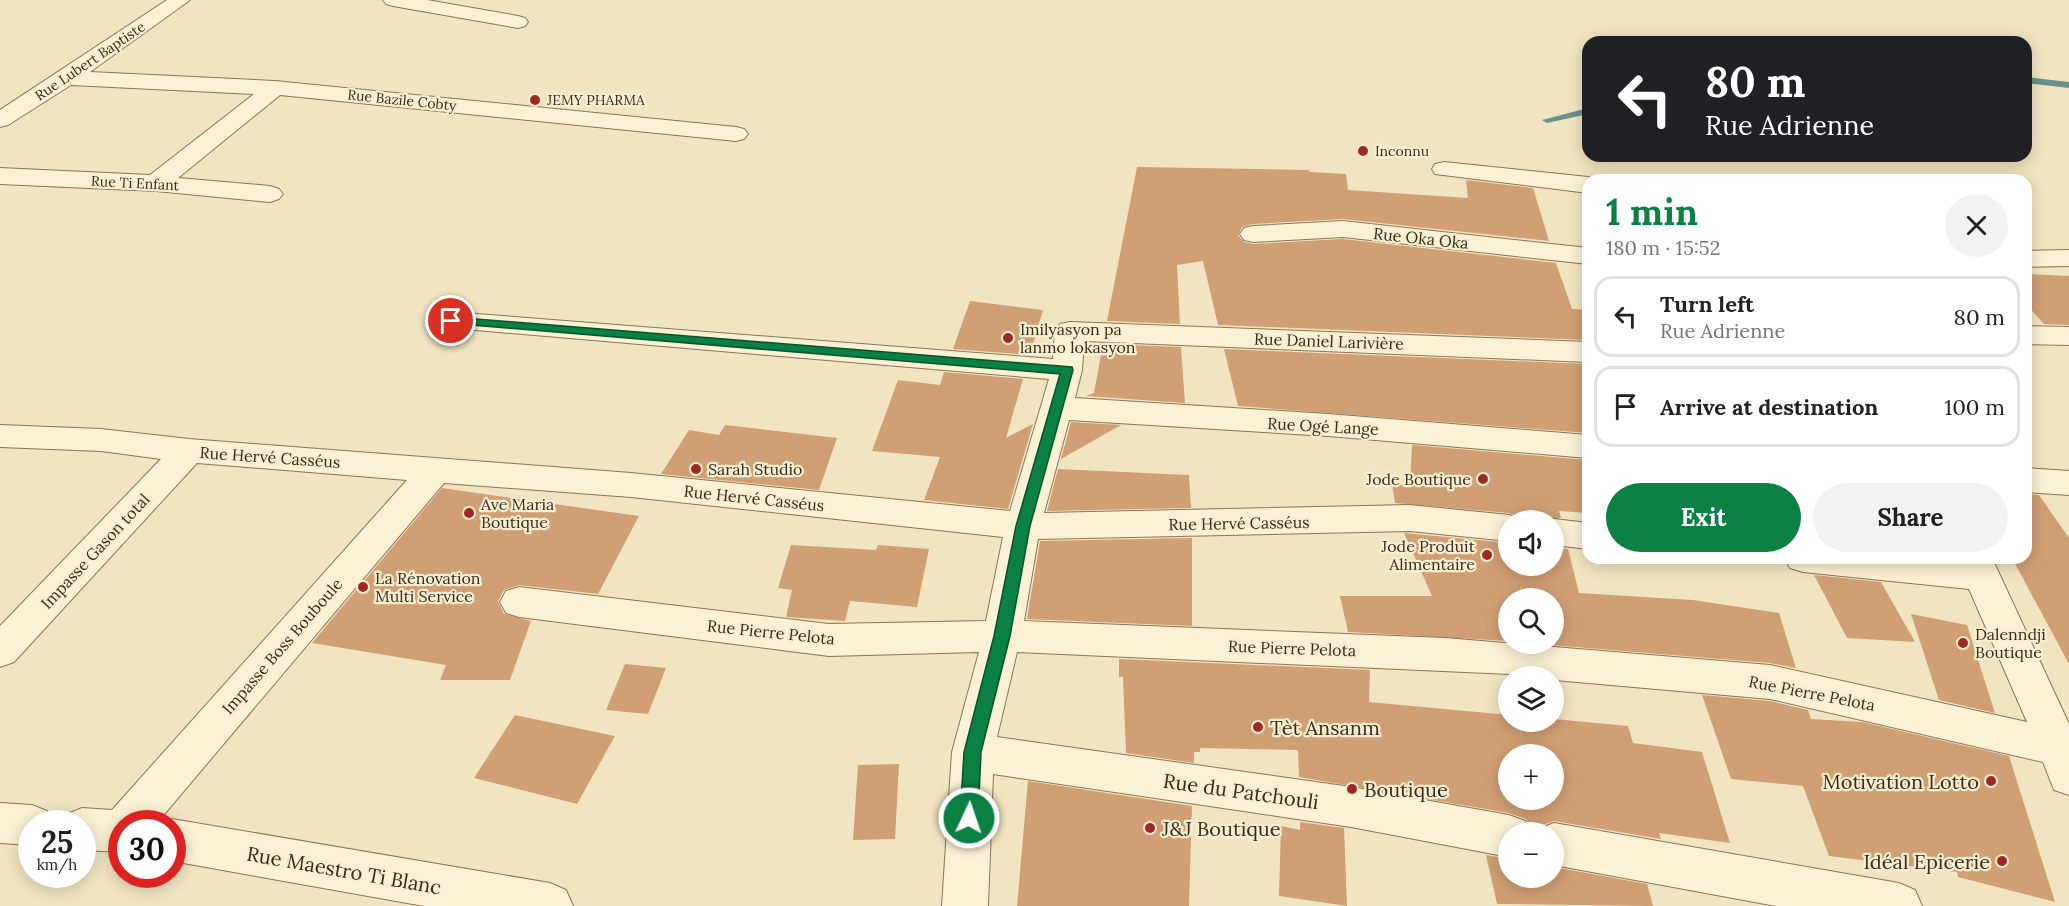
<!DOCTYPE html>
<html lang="en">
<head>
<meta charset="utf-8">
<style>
  :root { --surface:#fff; --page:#f2f2f2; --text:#202124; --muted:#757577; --line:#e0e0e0; --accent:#0b8043 }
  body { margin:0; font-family:Lora,serif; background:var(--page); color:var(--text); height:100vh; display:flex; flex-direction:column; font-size:22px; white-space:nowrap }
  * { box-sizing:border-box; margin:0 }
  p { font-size:20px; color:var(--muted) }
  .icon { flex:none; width:33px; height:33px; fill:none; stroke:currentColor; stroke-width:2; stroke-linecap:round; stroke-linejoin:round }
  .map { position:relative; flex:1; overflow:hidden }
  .sheet { position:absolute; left:1582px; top:174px; width:450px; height:390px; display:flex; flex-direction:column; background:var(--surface); border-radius:18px; box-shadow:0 3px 15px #0003 }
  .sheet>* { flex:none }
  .top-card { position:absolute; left:1582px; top:36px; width:450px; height:126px; border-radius:18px; box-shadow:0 3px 15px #0003; background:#202124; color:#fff; overflow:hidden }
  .controls { position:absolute; left:1498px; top:510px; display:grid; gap:12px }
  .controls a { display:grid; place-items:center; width:66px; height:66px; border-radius:50%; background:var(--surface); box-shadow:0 3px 15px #0003; font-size:30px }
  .speed { position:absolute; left:18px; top:810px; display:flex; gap:12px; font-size:30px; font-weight:700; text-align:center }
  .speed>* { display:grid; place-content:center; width:78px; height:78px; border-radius:50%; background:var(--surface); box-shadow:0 3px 15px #0003; line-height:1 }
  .speed small { font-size:15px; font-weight:400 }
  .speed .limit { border:9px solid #d22; background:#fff; color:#111 }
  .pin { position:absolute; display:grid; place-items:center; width:51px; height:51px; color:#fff; margin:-26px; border:3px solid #fff; border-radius:50%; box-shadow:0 2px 6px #0007 }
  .me { position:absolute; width:66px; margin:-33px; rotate:3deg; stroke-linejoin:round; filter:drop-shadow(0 0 4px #0008) }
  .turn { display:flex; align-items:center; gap:21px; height:126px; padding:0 24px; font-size:27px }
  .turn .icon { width:78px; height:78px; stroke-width:2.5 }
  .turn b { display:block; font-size:42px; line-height:51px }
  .round { display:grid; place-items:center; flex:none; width:63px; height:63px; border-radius:32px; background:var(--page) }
  .overview { display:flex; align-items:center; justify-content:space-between; height:102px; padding:0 24px }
  h1 { font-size:36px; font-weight:800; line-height:45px; color:var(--accent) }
  .action { display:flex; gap:12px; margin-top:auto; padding:12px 24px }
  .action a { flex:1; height:69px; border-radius:36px; background:var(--accent); color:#fff; font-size:24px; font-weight:800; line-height:69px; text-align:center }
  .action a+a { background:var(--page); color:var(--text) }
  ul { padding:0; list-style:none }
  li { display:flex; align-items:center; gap:18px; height:81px; margin:0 12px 9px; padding:0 12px; border:3px solid var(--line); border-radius:18px }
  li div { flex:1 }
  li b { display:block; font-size:22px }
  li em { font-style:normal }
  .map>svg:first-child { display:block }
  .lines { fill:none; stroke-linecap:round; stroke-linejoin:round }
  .stream { fill:#6a9189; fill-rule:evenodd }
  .building { fill:#d19f74; fill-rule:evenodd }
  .minor-casing { stroke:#8b7557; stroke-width:2 }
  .minor { fill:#fbf1d4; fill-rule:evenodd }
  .route { fill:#0b8043; stroke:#07532c; stroke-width:1.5 }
  .poi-dot { fill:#9e2823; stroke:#f8eed1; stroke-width:2 }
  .labels { text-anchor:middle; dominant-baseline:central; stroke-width:4.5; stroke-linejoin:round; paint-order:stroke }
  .far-street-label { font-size:14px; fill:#3a2c1c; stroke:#f8eed1 }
  .far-poi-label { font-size:14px; fill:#3a2c1c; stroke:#f8eed1; text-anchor:start }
  .street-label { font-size:16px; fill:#3a2c1c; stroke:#f8eed1 }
  .poi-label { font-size:16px; fill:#3a2c1c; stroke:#f8eed1; text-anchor:start }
  .near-poi-label { font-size:20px; fill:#3a2c1c; stroke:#f8eed1; text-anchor:start }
  .near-street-label { font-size:20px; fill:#3a2c1c; stroke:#f8eed1 }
</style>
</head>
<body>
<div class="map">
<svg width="2069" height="906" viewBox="0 0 2069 906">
  <rect width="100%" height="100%" fill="#f1e5c1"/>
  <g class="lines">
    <path class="stream" d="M2026,77L2069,82V88L2026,83Z
      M1588,108V114L1547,123L1542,120Z"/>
  </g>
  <path class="building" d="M1137,167L1309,170L1310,172L1346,174L1348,190L1468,198L1466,180L1533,188L1549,241L1343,219L1253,224L1242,227L1238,235L1244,242L1253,244L1343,239L1556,263L1572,309L1588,310V340L1218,325L1203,261L1177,265L1180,324L1107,321Z
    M2026,274L2069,276V325L2044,324L2026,304Z
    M970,301L1043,310L1030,355L953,349Z
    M1103,344L1181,347L1185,403L1086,396L1094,393Z
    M1224,349L1588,364V433L1238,406Z
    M944,372L1023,379L1006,438L1033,424L1008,509L924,500L940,457L872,451L898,380L940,385Z
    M1071,422L1121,425L1061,459Z
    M725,425L837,438L819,490L661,474L689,430L719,435Z
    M1412,445L1588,460V513L1559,511L1561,518L1524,520L1509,513L1395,503L1392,484L1410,485Z
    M1058,469L1189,475L1191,508L1047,511Z
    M442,488L639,516L598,594L519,585L504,590L498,601L504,614L531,621L510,680H440L446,665L312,643Z
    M2026,494L2039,495L2069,538V664L2012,558H2026Z
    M1404,533L1509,543V566H1554V547L1568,549L1579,593L1693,600L1779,613L1796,668L1770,663L1538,644H1554V598H1509V641L1348,632L1340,596H1432Z
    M1192,538V626L1027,619L1040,541Z
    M791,545L876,550L878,545L929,549L917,607L850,601L845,621L786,617L792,590L778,588Z
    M1814,575L1881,582L1915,642L1847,638Z
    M1911,614L1967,625L1995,713L1939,700Z
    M1119,659L1370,670L1369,702L1509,715V722H1554V719L1628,726L1633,743L1702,752L1730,843L1659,833L1661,839L1554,821L1537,827L1535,832H1531L1526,819L1509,813L1299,777L1298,750L1200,748V752H1194V763L1126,753L1123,677H1119ZM1509,754H1554V800H1509Z
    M625,664L666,668L648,714L606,710Z
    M1702,695L1770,701L1808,710L1811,719L1862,722L2009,756L2055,902L1958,877L1957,872L1829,856L1803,786L1731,779Z
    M515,715L615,736L577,804L474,778Z
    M899,764L895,839L853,840L858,765Z
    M1028,781L1192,806L1189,906H1017Z
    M1300,822L1344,828L1347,906L1279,896L1281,826L1300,830Z
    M1486,855L1509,859V878H1554V867L1647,884L1653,906L1497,904Z"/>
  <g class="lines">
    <g class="minor-casing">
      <path id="minor" d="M167,0H190L90,72L275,81L736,127L744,129L748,134L744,139L736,141L280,95L178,178L270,186L279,189L283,194L279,199L270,202L156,191L0,184V168L150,175L254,94L71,85L8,125L0,127V110Z
        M383,0H427L518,16L525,18L528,22L525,26L518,28L393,6L386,4Z
        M1444,162L1588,177L1597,180H1588V193L1435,174L1432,169L1435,164Z
        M1343,221L1588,248V264L1343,237L1253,242L1244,240L1240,234L1244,228L1253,226Z
        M2069,250V266L2026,267V251Z
        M451,312L1053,359L1055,331L1060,324L1070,322L1588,342V362L1084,341L1082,370L1075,398L1328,414L1588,435V458L1328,436L1069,420L1044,513L1410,505L1509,515L1522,520H1509V541L1410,531L1038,539L1024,621L1445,638L1770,665L2027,722L1969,589L1803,572L1790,568L1785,558H1992L2069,724V795L2054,790L2043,762L1770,699L1554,680V676L1017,652L997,737L1351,787L1509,815L1525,821L1529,832H1509V857L1351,827L993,774L988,906H942L952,752L979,652L829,656L519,617L506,613L500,602L506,591L519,587L829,624L986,621L1003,537L631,497L444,483L156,824H122V852L82,850V824H63L67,814L82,808L112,810L407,480L197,463L14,662L0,667V626L161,459L101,451L0,447V425L101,429L189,439L631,473L1010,511L1049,379L441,327L436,321L441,315Z
        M2026,326L2069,327V345L2026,344Z
        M2026,468L2069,471V495L2026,492Z
        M1554,519L1588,523V549L1554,545V520H1548Z
        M0,803L32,805L47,811L53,824H32V845L0,843Z
        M172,819L550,883L566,890L573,906H424L172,861V824H161Z
        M1554,823L1899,883L1915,890L1922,906H1776L1554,865V832H1537L1538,829Z"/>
    </g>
    <use href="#minor" class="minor"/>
  </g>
  <path class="route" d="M451,317L1072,367L1073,370L1030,526L1010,636L981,752L978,818L976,824L969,826L963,824L960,818L964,752L994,636L1016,526L1060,374L447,323L445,321Z"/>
  <g class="poi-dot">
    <circle cx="535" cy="100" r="6"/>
    <circle cx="1363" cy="151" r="6"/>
    <circle cx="1008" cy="338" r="6"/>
    <circle cx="696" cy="469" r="6"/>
    <circle cx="1483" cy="479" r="6"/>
    <circle cx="469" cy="513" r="6"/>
    <circle cx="1487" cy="555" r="6"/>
    <circle cx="363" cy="587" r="6"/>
    <circle cx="1963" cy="643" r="6"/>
    <circle cx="1258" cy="727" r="6"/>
    <circle cx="1991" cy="781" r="6"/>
    <circle cx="1352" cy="789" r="6"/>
    <circle cx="1150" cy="828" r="6"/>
    <circle cx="2002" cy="861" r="6"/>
  </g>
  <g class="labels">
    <g class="far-street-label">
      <text transform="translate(90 61) rotate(-34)">Rue Lubert Baptiste</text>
      <text transform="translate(402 100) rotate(6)">Rue Bazile Cobty</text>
      <text transform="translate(135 183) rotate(3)">Rue Ti Enfant</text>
    </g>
    <g class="far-poi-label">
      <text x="547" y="100">JEMY PHARMA</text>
      <text x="1375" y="151">Inconnu</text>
    </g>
    <g class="street-label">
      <text transform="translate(1421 238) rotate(6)">Rue Oka Oka</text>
      <text transform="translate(1329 341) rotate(2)">Rue Daniel Larivière</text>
      <text transform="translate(1323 426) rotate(3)">Rue Ogé Lange</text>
      <text transform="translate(270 457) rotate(4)">Rue Hervé Casséus</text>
      <text transform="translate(754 498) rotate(6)">Rue Hervé Casséus</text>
      <text transform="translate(1239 523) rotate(-1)">Rue Hervé Casséus</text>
      <text transform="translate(95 551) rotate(-47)">Impasse Gason total</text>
      <text transform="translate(771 632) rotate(6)">Rue Pierre Pelota</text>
      <text transform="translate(282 646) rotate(-49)">Impasse Boss Bouboule</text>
      <text transform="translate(1292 648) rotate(2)">Rue Pierre Pelota</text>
      <text transform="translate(1812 693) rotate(11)">Rue Pierre Pelota</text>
    </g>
    <g class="poi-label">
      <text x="1020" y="329">Imilyasyon pa<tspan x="1020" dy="18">lanmo lokasyon</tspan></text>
      <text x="708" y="469">Sarah Studio</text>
      <text x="1471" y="479" text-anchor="end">Jode Boutique</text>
      <text x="481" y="504">Ave Maria<tspan x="481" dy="18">Boutique</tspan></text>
      <text x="1475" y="546" text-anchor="end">Jode Produit<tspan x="1475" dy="18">Alimentaire</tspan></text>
      <text x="375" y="578">La Rénovation<tspan x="375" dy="18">Multi Service</tspan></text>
      <text x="1975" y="634">Dalenndji<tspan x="1975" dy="18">Boutique</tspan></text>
    </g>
    <g class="near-poi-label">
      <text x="1270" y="727">Tèt Ansanm</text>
      <text x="1979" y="781" text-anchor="end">Motivation Lotto</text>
      <text x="1364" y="789">Boutique</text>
      <text x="1162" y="828">J&amp;J Boutique</text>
      <text x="1990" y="861" text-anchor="end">Idéal Epicerie</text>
    </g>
    <g class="near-street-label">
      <text transform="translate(1241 791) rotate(8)">Rue du Patchouli</text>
      <text transform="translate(344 870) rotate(10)">Rue Maestro Ti Blanc</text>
    </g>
  </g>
</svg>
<div class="controls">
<a><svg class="icon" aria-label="sound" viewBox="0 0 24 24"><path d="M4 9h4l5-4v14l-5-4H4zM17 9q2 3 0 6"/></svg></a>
<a><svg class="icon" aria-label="search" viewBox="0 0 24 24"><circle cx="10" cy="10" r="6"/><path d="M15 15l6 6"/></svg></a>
<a><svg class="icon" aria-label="layers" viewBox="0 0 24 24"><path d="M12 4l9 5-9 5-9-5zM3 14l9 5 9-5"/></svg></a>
<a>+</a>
<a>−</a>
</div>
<div class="speed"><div>25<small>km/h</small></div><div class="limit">30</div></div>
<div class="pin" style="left:451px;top:321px;background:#d93025"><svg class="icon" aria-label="arrive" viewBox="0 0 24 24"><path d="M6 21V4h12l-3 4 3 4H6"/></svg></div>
<svg class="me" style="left:969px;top:818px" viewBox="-20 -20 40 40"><circle r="17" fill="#0b8043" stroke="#fff" stroke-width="3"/><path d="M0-11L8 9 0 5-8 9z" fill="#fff"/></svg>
<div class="top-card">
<div class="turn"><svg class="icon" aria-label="left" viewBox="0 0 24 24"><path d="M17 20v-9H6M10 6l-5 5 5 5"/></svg><div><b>80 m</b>Rue Adrienne</div></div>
</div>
<section class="sheet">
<div class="overview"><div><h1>1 min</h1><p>180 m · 15:52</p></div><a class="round"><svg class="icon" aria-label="close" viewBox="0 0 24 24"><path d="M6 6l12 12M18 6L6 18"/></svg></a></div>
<ul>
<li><svg class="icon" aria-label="left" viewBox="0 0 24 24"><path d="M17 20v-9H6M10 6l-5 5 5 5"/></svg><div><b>Turn left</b><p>Rue Adrienne</p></div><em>80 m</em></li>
<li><svg class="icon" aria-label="arrive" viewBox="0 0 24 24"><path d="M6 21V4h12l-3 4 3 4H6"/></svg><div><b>Arrive at destination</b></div><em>100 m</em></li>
</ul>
<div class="action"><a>Exit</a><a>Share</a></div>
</section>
</div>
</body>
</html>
